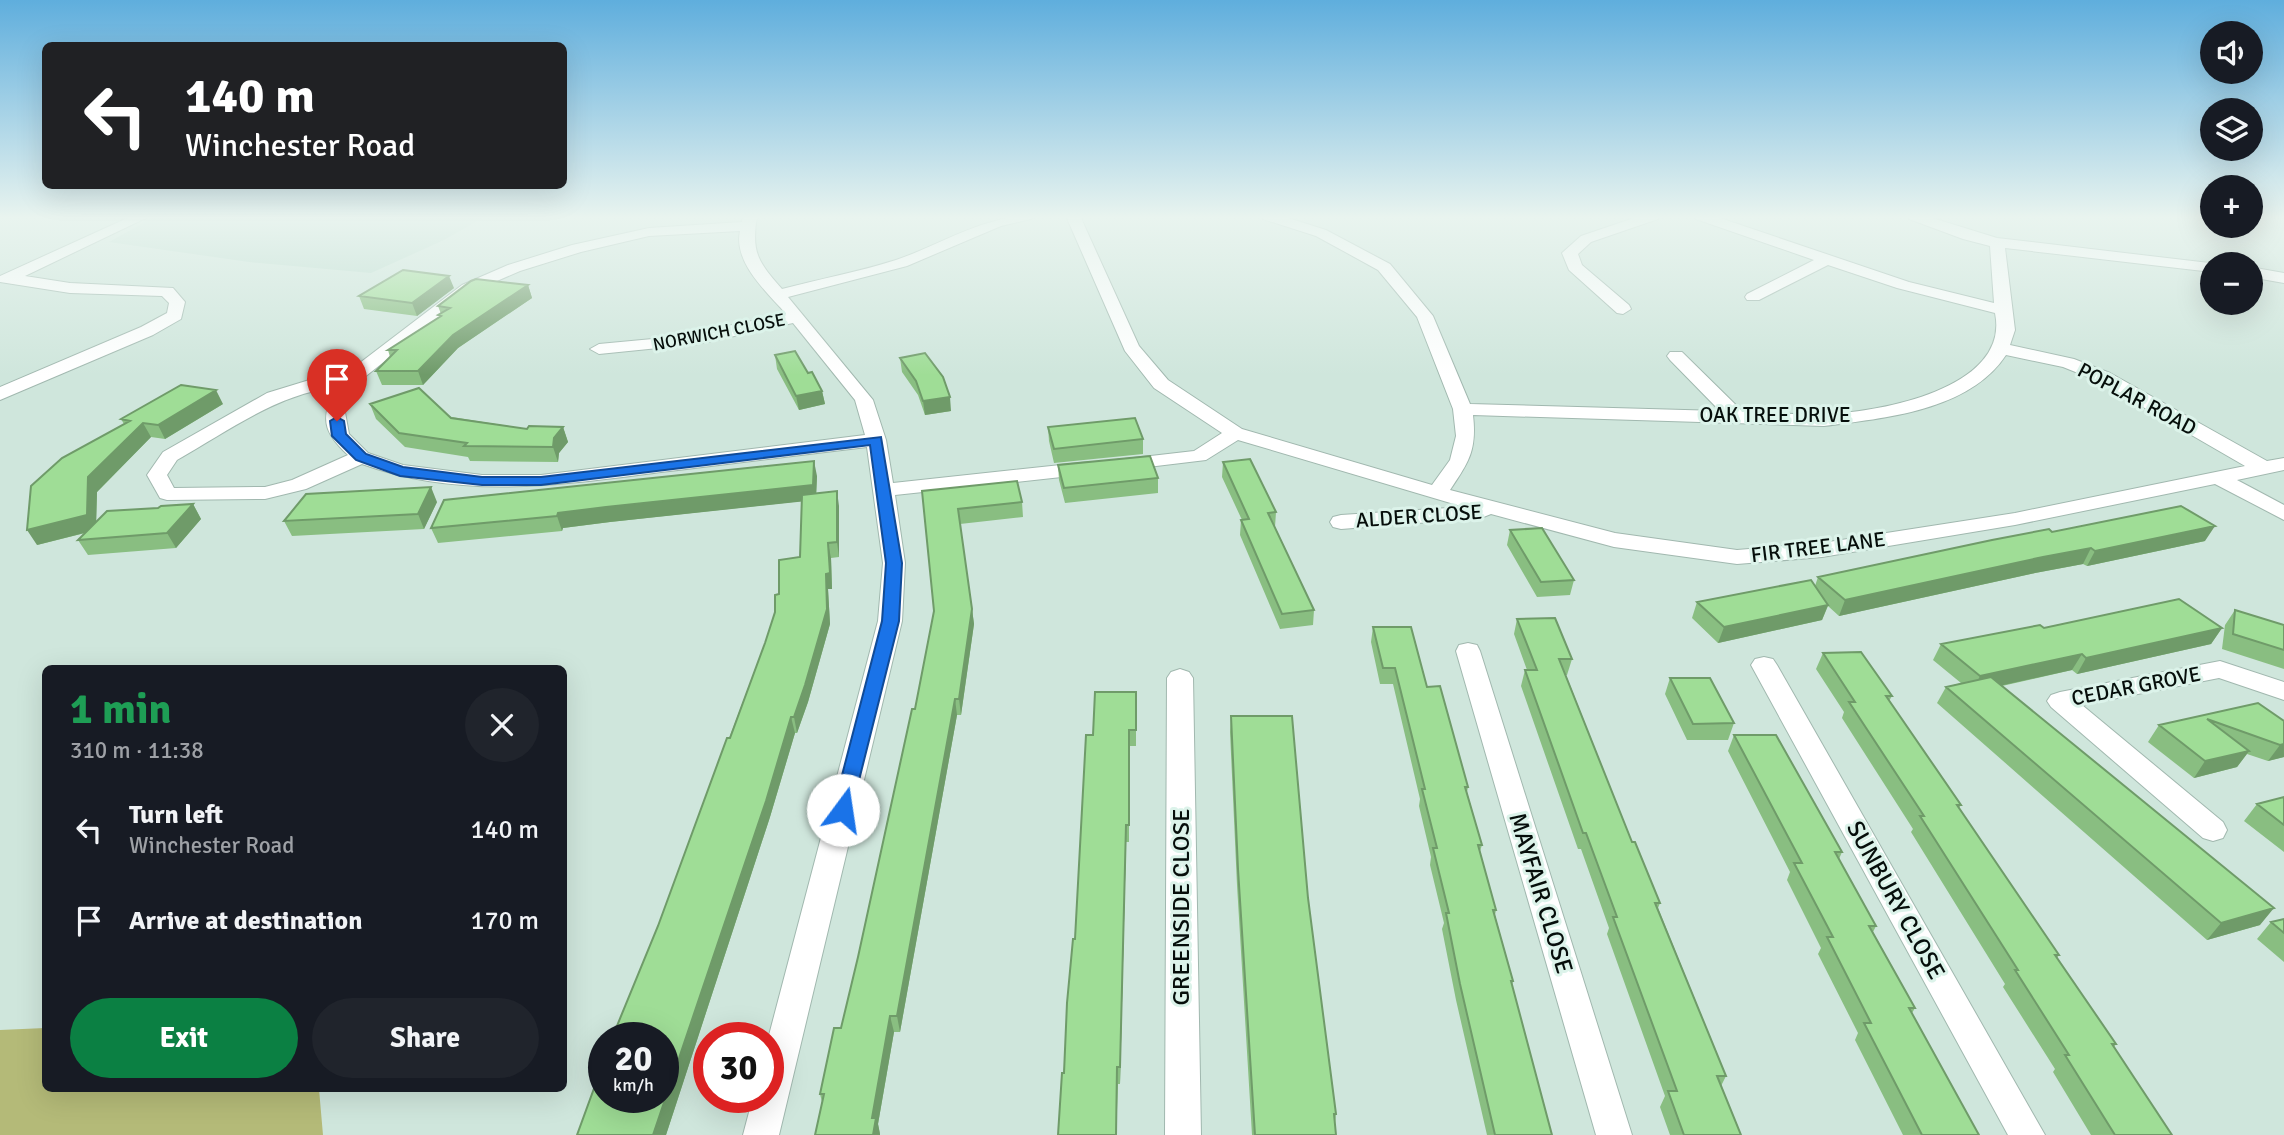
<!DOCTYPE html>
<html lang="en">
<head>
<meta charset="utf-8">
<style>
  :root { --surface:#171b24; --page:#20242c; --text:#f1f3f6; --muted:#9ea1a6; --accent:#0b8043 }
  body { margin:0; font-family:Signika,sans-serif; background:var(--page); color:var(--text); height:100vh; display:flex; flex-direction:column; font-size:26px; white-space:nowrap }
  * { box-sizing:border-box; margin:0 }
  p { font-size:23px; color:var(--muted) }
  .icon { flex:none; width:38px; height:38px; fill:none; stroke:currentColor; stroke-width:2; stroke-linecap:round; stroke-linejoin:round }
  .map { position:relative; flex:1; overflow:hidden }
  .details { position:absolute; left:42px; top:665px; width:525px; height:427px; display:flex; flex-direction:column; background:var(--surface); border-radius:10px; box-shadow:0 7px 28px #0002 }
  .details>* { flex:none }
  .top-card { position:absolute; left:42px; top:42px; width:525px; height:147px; border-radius:10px; box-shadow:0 7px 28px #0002; background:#202124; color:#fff; overflow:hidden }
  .tools { position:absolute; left:2200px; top:21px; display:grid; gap:14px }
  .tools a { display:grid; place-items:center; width:63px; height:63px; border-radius:50%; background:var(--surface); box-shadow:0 7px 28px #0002; font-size:35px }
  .speed { position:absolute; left:588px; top:1022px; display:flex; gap:14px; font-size:35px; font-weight:700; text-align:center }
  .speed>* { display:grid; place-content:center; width:91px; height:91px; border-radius:50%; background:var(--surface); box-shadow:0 7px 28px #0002; line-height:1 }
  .speed small { font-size:18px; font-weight:400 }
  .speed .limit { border:10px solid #d22; background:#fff; color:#111 }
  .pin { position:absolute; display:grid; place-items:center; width:60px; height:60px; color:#fff; margin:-72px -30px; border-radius:50% 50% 50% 0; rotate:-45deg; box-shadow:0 0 7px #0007 }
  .pin .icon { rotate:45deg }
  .me { position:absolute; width:77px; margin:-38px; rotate:14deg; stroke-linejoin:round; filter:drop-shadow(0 0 5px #0008) }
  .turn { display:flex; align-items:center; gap:24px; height:147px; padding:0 28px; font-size:32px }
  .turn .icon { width:91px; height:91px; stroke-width:2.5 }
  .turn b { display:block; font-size:49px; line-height:60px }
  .round { display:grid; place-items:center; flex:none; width:74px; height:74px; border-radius:37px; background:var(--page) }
  .head { display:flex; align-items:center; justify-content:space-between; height:119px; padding:0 28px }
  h1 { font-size:42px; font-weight:700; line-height:52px; color:#1e9e55 }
  .action { display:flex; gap:14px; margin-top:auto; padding:14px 28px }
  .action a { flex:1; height:80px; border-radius:42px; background:var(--accent); color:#fff; font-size:28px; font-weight:700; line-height:80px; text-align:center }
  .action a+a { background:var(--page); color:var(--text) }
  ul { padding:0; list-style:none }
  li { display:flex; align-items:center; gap:21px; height:91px; padding:0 28px }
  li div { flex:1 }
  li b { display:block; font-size:26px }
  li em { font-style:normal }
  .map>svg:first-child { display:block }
  .built { fill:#bcdccf }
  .green { fill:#b4ba78 }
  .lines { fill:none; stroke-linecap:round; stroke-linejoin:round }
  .minor-casing { stroke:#a1b8af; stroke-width:2 }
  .minor { fill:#fff; fill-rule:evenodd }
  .wall { fill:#89be81 }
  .shaded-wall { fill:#6f9b69 }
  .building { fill:#9fdd96; stroke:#6f9b69; stroke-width:2 }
  .route { fill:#1a73e8; stroke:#114b97; stroke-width:2 }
  .labels { text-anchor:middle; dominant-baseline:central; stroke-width:6; stroke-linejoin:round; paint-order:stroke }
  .far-street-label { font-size:18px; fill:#060e0b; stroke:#dcf3ea }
  .street-label { font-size:21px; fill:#060e0b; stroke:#dcf3ea }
  .near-street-label { font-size:24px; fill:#060e0b; stroke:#dcf3ea }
</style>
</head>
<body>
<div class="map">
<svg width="2284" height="1135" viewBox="0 0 2284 1135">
  <rect width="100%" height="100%" fill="#cfe6dc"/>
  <path class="built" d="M156,216H486L444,240L371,273L249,262L109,242Z"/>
  <path class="green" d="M45,1028L46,1088L319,1089L323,1135H0V1030Z"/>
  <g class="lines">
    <g class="minor-casing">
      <path id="minor" d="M132,216H150L25,276L70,283L173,288L185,302L181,319L153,335L0,400V387L141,327L167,313L169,303L162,296L70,293L0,282V276Z
        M743,216H757C751,252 758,262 782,289C819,279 859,272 896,260C943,244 982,216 1033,216L1031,219L1001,226L907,266L788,297L873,400L886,440L893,483L1089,462L1096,464L1099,468L1096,472L1089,474L895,495L905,563L902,621L779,1135H743L753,1097H768V1039L878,621L883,563L867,447C799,455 730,464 661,472C560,485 461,500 362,464L306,489L265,499L167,500L160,498L147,475L163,452L267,393L316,378L344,375L462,285L508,265L572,245L649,228L742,222ZM740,231C733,263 768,293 786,314L674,337L599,344L590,349L599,354L698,344L793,323L855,400L865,435L541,475H482L403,465L368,453L349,434L344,407L357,383L474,291L520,271L581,252L649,236ZM336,387C320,418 323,432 348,455L292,480L265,487L174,488L167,475L177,460C228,431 277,394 336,387Z
        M1066,216H1080L1139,346L1168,380L1242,429L1432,485L1450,460L1456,436L1453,409L1417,317L1378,270L1316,236L1263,219L1261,216H1282L1326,230L1390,264L1433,316L1470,404L1720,411L1670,360L1667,356L1670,352H1682L1743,412C1769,413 1796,415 1823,414C1877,413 2011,389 1995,313L1897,288L1828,265L1759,300H1747L1745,297L1747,294L1814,260L1696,219L1694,216H1714L1909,282L1994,303L1990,246L1963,239L1909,219L1907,216H1926L1997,238L2218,264H2212V272L2005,248L2015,330L2010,345L2074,359L2110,373L2267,461L2284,458V470L2237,480L2284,505V520L2215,484L2015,525L1822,557L1737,564L1614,547L1491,514L1481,518L1341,529L1333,527L1330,522L1333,517L1341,515L1464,507L1238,440L1206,460L1123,470L1116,468L1113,464L1116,460L1194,451L1222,433L1154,388L1125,351ZM2006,355L2063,367L2098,381L2245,466L2015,513L1822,543L1737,550L1615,533L1450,490C1469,462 1477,450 1473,415L1824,426C1885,418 1969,411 2006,355Z
        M1640,216H1660L1658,219L1591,242L1578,254L1582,265L1629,305L1631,309L1623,314L1617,313L1569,270L1562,253L1581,236Z
        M2250,267L2284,273V283L2250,277Z
        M1468,643L1477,645L1480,651L1632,1135H1596L1456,651L1459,645Z
        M1764,657L1773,659L1777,665L2045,1135H2008L1751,665L1755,659Z
        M2220,661L2284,682V700L2219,678L2082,705L2223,822L2227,830L2223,838L2213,841L2203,838L2051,707L2047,701L2051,695L2060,692Z
        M1180,669L1189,672L1193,678L1201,1135H1165L1167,678L1171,672Z"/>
    </g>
    <use href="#minor" class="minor"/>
  </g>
  <path class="wall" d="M528,285L532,298L458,348L423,385H382L376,371L390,357L388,350L439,317L438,315L441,314L438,306Z
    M454,288L417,316L364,309L359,296Z
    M775,355L808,373L822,391L825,404L799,410L777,369Z
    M900,358L951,411L925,415L918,395L902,372Z
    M223,404L165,439L151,437L97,492L96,521L158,508L193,504L201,519L176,548L88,555L78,540L85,533L37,545L124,424L121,419Z
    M370,404L527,429L563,427L568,442L559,453L558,462L470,461L468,457L405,447L376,419Z
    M1048,427L1143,439V454L1054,463L1049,441Z
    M1223,462L1276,512L1275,527L1314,610L1313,625L1280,629L1240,535L1241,520H1242L1222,477Z
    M1058,465L1158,478V493L1065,503L1059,480Z
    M817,476L816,494L839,506V557L831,558L832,589H828L830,624L808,702L797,733H795L770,817L666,1135H577L658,926L765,643L775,612L779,594L800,557L802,501L610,522L563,528L562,531L438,543L431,528Z
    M922,491L1022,502L1023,517L960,524L974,624L961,715H957L900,1032H894L878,1124L880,1134L822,1102L820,1094L841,1028L858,957L915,709L934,611Z
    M437,502L424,529L292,536L284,521Z
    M1510,530L1574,580L1570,595L1537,597L1507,545Z
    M2052,532L2205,541L2087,566L2083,564L2035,573L1839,616L1828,606L1822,620L1718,643L1692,618L1697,602L1815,586L1818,577Z
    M2235,610L2284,625V669L2222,649L2225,625Z
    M1517,619L1572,659L1567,675H1566L1632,842L1660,903L1658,908L1726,1076L1721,1086L1741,1135H1670L1660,1107L1665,1096L1607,934L1609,928L1581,849H1578L1521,686L1525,670H1527L1514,634Z
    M1373,627L1427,687L1468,787L1467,792L1482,845L1480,851L1496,910L1495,915L1513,981L1512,985L1552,1135H1487L1456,1000L1442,929L1444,923L1430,865L1431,857L1419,806L1420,799L1393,684H1380L1371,642Z
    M2044,628H2222L2211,644L2077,674L2072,670L2002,686L2260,925L2207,940L1937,703L1946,687L1961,683L1933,660L1941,644Z
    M1823,653L1892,696L1889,701L1961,805L1959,808L2059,955L2057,958L2116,1044L2114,1047L2172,1135H2091L2053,1072L2055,1069L2003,987L2005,984L1911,832L1913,829L1842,718L1844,712L1816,669Z
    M1670,678L1734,723L1728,740H1687L1665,694Z
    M1136,692V746H1129V842H1126L1120,1084H1118L1116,1135H1058L1093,735Z
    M2258,703L2284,721V757L2268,761L2247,754L2237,767L2194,778L2148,742L2159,725Z
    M1231,716L1308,898L1336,1114L1335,1123L1336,1135H1252L1237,885L1230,732Z
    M1734,735L1842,852L1839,859L1876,926L1873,932L1915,1008L1912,1013L1979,1135H1903L1855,1040L1858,1033L1818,954L1821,948L1787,880L1790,872L1728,751Z
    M2284,797V852L2244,821L2257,804Z
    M2284,919V962L2257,939L2271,922Z"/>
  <path class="shaded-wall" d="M449,276L454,288L417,316L412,303Z
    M528,285L532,298L458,348L423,385L418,371L453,335Z
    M216,390L223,404L165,439L158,425Z
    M822,391L825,404L799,410L796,396Z
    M950,397L951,411L925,415L923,401Z
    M143,423L151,437L97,492L96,530L37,545L27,530L88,477Z
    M563,427L568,442L559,453L558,462L553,447L554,438Z
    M814,461L817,476L816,500L610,522L563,528L562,531L557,516L558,513Z
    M431,487L437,502L424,529L418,514Z
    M837,491L839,506V557L837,542Z
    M193,504L201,519L176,548L167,533Z
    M2215,526L2205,541L2087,566L2095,551Z
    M828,543L831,558L832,589H828L830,624L808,702L797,733L794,717L826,574Z
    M2091,548L2083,564L2035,573L1839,616L1845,600L2043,557Z
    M1828,605L1822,620L1718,643L1724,627Z
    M972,609L974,624L961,715L959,699Z
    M2222,628L2211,644L2077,674L2086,658Z
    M2082,654L2072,670L1972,692L1980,676Z
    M955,699L957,715L900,1032L897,1016Z
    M791,717L795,733L770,817L666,1135H653Z
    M2284,744V757L2268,761L2280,745Z
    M2249,751L2237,767L2194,778L2205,761Z
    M1126,825V842L1120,1084V1067Z
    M2274,908L2260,925L2207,940L2221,923Z
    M890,1016L894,1032L878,1124L880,1134V1135H873L872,1118Z"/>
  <path class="building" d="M403,270L449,276L412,303L359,296Z
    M476,279L528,285L453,335L418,371H376L397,350H388L441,316L438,315L450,308L438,306L471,281Z
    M795,351L808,373L812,372L822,391L796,396L775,355Z
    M925,353L943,377L950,397L923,401L916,381L900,358Z
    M181,385L216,390L158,425L143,423L88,477L87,515L27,530L31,486L62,458L130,421L121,419Z
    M419,388L451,418L527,429L529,426L563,427L554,438L553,447L464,446L467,443L399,433L370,404Z
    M1135,418L1143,439L1054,449L1048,427Z
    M1150,456L1158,478L1064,488L1058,465Z
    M1250,459L1276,512L1268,513L1314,610L1282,614L1241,520L1249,519L1223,462Z
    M814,461L813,485L606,507L558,513L557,516L431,528L444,500Z
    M1017,481L1022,502L958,509L972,609L959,699H955L897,1016H890L872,1118H876L873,1135H815L824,1094H820L834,1028H841L858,957L912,709H915L934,611L922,491Z
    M431,487L418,514L284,521L306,494Z
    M837,491V542L828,543L830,573L826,574L827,609L805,685L794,717H791L766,801L653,1135H577L604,1061V1097H663V1038H612L658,926L727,738H730L765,643L775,612V595L779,594V560L800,557L802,495Z
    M193,504L167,533L78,540L107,511L158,508L161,506Z
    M2181,506L2215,526L2095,551L2091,548L2043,557L1845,600L1818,577L1992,540L2049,529L2052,532Z
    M1542,528L1574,580L1541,582L1510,530Z
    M1811,580L1828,605L1724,627L1697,602Z
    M2179,599L2222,628L2086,658L2082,654L1980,676L1941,644L2040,625L2044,628Z
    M2235,610L2284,625V650L2233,634Z
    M1555,618L1572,659H1559L1632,842H1635L1660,903H1655L1726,1076H1717L1741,1135H1684L1668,1091H1677L1613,917H1617L1586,833H1583L1525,670H1537L1517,619Z
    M1373,627H1411L1427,687L1440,686L1468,787H1465L1482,845H1478L1496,910H1493L1513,981H1511L1552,1135H1495L1460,984L1446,913H1449L1433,848H1437L1422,789H1425L1395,668H1383Z
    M1861,652L1892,696H1886L1961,805H1957L2059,955H2055L2116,1044H2112L2172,1135H2115L2065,1055H2069L2015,970H2018L1920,816H1924L1849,702H1855L1823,653Z
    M1991,677L2274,908L2221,923L1946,687Z
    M1670,678H1710L1734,723L1693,724Z
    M1095,692H1136V730H1129V825H1126L1120,1067H1117L1116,1135H1058L1062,1073H1064L1067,1003L1073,939H1075L1086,735H1093Z
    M2258,703L2284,721V744L2280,745L2207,719L2249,751L2205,761L2159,725Z
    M1231,716H1292L1308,898L1336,1114H1334L1336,1135H1255L1238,869Z
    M1734,735H1776L1842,852H1835L1876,926H1869L1915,1008H1909L1979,1135H1922L1864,1023H1871L1827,937H1833L1794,863H1802Z
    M2284,797V825L2257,804Z
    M2284,919V933L2271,922Z"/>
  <linearGradient id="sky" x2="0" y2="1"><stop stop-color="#5faedd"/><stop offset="0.58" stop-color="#e9f4ef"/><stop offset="1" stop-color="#e9f4ef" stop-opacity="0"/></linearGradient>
  <rect width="2284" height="375" fill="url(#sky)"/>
  <path class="route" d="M337,417L344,421L346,434L366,454L403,467L482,477H541L881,437L902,563L899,621L850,816L843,818L836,816L833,810L882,621L886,563L870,445L541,485H482L400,476L356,460L332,436L330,421Z"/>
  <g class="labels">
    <g class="far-street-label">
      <text transform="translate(719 332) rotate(-11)">NORWICH CLOSE</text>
    </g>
    <g class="street-label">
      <text transform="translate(2137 399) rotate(28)">POPLAR ROAD</text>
      <text x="1775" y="415">OAK TREE DRIVE</text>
      <text transform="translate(1419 516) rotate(-4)">ALDER CLOSE</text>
      <text transform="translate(1818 547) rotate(-7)">FIR TREE LANE</text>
      <text transform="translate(2136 686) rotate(-11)">CEDAR GROVE</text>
    </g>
    <g class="near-street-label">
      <text transform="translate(1541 893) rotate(73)">MAYFAIR CLOSE</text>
      <text transform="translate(1896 900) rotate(61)">SUNBURY CLOSE</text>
      <text transform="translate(1181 907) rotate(-90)">GREENSIDE CLOSE</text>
    </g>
  </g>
</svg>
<div class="tools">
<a><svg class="icon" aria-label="sound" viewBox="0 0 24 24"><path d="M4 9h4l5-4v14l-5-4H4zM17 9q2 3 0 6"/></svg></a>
<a><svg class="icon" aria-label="layers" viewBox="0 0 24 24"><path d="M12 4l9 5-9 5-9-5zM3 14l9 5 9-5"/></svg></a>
<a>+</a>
<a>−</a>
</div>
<div class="speed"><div>20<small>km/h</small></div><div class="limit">30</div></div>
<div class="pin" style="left:337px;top:421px;background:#d93025"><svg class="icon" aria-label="arrive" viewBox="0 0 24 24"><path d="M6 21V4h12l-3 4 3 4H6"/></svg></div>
<svg class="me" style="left:843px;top:810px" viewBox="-20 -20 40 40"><circle r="19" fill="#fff"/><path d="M0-13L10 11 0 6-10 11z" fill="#1a73e8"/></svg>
<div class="top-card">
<div class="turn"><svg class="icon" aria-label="left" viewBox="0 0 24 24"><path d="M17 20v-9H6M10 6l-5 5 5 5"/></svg><div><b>140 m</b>Winchester Road</div></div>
</div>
<section class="details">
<div class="head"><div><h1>1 min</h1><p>310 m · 11:38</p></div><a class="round"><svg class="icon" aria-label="close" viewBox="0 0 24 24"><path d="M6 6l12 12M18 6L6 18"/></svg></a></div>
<ul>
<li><svg class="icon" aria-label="left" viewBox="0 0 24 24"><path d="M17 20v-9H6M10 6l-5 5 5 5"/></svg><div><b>Turn left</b><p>Winchester Road</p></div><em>140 m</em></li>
<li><svg class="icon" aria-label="arrive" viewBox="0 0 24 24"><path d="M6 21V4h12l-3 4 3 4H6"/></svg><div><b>Arrive at destination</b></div><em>170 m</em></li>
</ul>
<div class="action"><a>Exit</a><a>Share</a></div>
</section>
</div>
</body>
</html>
